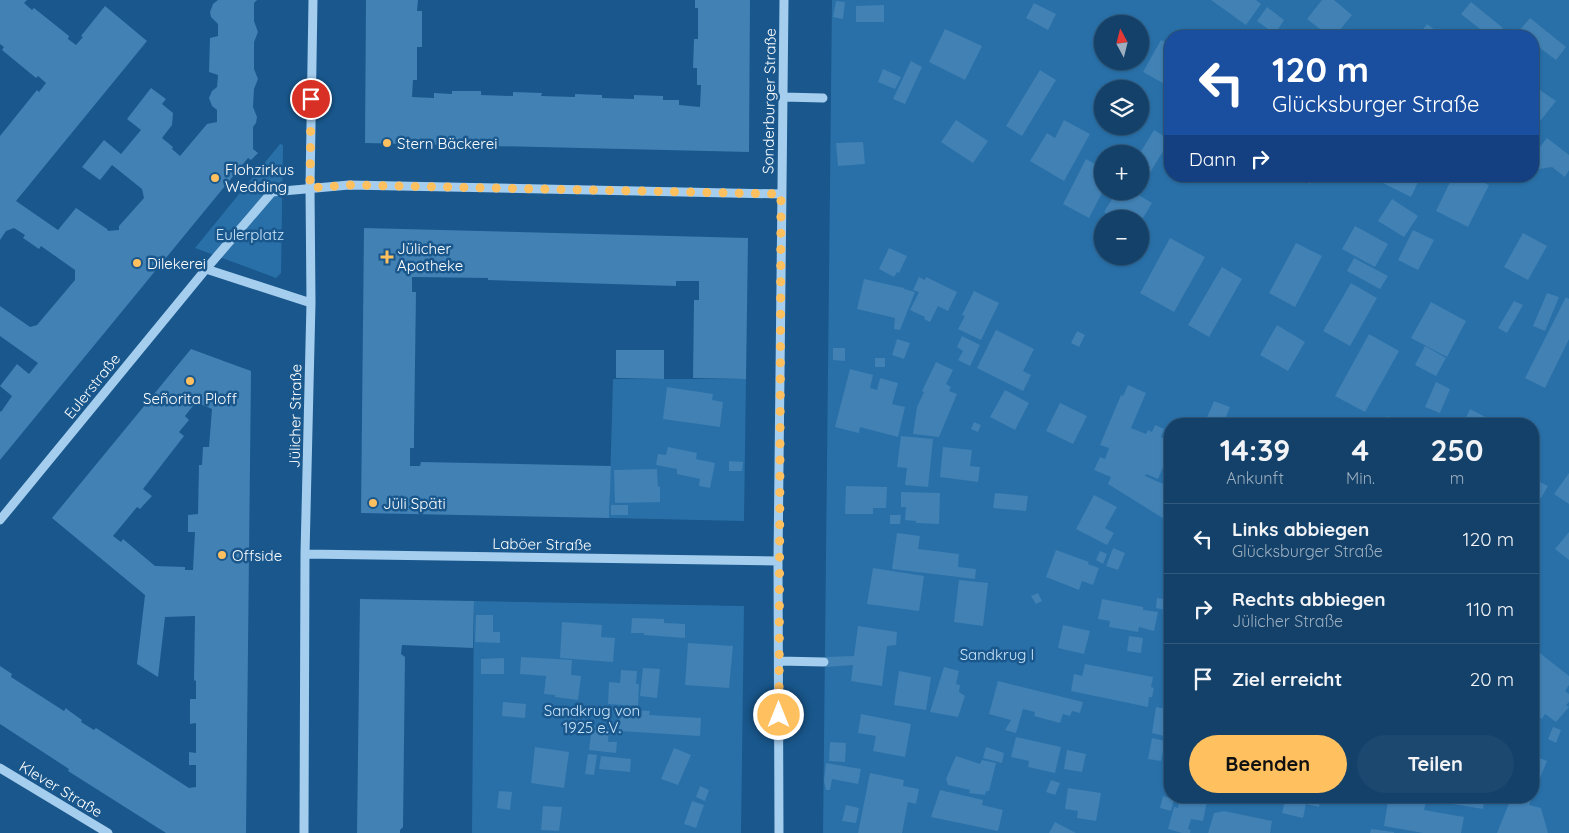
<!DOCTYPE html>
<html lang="de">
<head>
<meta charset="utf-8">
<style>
  :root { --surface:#134169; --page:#1c486f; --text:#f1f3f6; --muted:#9dafc0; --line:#325a7d; --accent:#ffc060 }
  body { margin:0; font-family:Quicksand,sans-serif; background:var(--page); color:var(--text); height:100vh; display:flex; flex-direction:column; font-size:19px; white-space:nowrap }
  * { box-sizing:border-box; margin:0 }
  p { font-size:16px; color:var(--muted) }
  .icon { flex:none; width:28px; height:28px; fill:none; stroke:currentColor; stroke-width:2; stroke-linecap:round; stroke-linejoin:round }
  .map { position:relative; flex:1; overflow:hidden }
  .sheet { position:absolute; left:1164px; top:418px; width:375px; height:385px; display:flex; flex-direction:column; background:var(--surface); border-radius:20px; box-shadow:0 1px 4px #0004,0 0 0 1px var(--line) }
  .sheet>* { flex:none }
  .top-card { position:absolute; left:1164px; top:30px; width:375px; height:152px; border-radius:20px; box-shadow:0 1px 4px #0004,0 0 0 1px var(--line); background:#1a4fa0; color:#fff; overflow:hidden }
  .needle { width:32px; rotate:353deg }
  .buttons { position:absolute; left:1094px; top:15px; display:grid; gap:10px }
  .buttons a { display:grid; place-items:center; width:55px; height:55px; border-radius:50%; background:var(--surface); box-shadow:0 1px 4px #0004,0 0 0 1px var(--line); font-size:25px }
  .pin { position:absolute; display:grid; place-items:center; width:42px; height:42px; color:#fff; margin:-21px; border:2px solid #fff; border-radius:50%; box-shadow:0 1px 5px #0007 }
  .me { position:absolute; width:55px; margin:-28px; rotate:0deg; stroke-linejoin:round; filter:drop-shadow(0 0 4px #0008) }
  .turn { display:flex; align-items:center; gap:18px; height:105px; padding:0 25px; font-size:22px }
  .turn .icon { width:65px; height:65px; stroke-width:2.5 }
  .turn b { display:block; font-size:35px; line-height:42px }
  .then { display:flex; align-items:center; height:48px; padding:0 25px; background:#0003; gap:10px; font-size:19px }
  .eta { display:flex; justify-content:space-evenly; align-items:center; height:85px; text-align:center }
  .eta b { font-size:30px; font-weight:700; line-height:35px }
  .button { display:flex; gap:10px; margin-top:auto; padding:10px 25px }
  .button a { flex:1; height:58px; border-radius:30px; background:var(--accent); color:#111; font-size:20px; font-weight:700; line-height:58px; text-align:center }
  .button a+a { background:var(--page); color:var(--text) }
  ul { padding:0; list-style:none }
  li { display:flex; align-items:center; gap:15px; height:70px; padding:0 25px; border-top:1px solid var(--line) }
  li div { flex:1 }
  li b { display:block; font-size:19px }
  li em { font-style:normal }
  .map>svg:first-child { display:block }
  .green { fill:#2970a8; fill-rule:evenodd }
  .building { fill:#4181b4; fill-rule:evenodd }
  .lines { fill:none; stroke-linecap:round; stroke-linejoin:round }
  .minor { stroke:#a4cdee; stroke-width:9 }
  .route { stroke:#ffc060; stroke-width:9; stroke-dasharray:0 16.2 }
  .poi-dot { fill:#ffc060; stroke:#19578c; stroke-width:2 }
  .labels { text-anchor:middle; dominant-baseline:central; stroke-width:5; stroke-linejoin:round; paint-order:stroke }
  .street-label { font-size:15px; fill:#fff; stroke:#19578c }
  .poi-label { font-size:15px; fill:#fff; stroke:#19578c; text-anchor:start }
  .park-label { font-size:15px; fill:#c9e5fa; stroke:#19578c }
</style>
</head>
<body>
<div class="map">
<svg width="1569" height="833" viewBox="0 0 1569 833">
  <rect width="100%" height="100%" fill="#19578c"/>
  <path class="green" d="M832,0H1569V833H823ZM1102,24H1140V61H1102ZM1170,36H1532V176H1170ZM1102,89H1140V126H1102ZM1102,154H1140V191H1102ZM1102,219H1140V256H1102ZM1170,424H1532V796H1170Z
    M280,144L283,145L281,273L276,278L195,248Z
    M613,379H746L744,521L609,518Z
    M474,601L744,606L741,833H472Z"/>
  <path class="building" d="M0,0H27L24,3L32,10L34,8L69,36L68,39L76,45L83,37L81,36L105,6L147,41L16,201L58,230L76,208L107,229L108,231L119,230V226L144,198L142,189L112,165L100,180L82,167L104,140L121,154L141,130L127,119L151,88L166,99L162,104L173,113L172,125L162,138L173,147L172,149L180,156L207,124L217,122V110L212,106L209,98L212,91L217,87L218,75L209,72L210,38L218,36V24L211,17L210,12L213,4L218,0H257L254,3V21L258,32L254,42V69L258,79L254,89L253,107L257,117L256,123L253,127V149L258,153L251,160L248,158L0,460V411L1,412L12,396L0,386L17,364L29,374L38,363L0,336V306L30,327L37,325L75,280V270L41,246L39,249L23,238L25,235L14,228L6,231L0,240V136L37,90L39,92L46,83L38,76L36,78L2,50L4,47L0,44Z
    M366,0H418L417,11H422V47H417V80H413L412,97L434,98V93L452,94V91H481V95L513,96V92L542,93L541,96L575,97V94L602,95V98L634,99V95L663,96V100H679V105L700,107L701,85H697V68H693L694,39H698V8H695V0H750L749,152L365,143Z
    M1211,0H1256L1261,4L1246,25Z
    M1322,0H1334L1352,15L1335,36H1329L1307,19Z
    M836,1L845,2L843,19L833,17Z
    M1471,2L1503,28L1496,36H1489L1461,14Z
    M1034,3L1056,14L1048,30L1026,18Z
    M884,5V22H856V6Z
    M1267,7L1284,20L1275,34L1257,21Z
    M1530,18L1566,47L1556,60L1532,42V36H1526L1519,31Z
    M1427,24L1443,36H1418Z
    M945,29L982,46L965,80L929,62Z
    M1472,29L1481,36H1466Z
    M1161,40L1170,45V87L1143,72Z
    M911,61L922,67L905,104L893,99Z
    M883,69L901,77L895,89L878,82Z
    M1040,70L1056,80L1022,136L1006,126Z
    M1540,90L1556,101L1541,120L1532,114V100Z
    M956,120L988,141L973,163L941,142Z
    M1064,120L1090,134L1064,181L1030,161L1047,133L1055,138Z
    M1154,130L1170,140L1140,189V153Z
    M1547,138L1569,155V170L1565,177L1552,167L1539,169L1532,165V157Z
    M863,142L865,164L838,166L836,143Z
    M1086,159L1102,168L1103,191L1089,218L1063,204Z
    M1295,176H1314L1310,184Z
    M1384,176H1421L1411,197L1381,182Z
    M1453,176H1471L1489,185L1468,227L1436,211Z
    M1117,191H1139L1137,194L1152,203L1140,223V219H1115L1104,212Z
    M1392,199L1418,216L1404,237L1378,221Z
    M1355,226L1388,244L1375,267L1342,249Z
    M364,228L748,238L746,379L693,378L694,300H699V281H676V286L488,280V278L412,277V292H416L414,435V448H410V466H420L421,462L611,466L609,518L361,513Z
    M1413,230L1434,240L1418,270L1398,260Z
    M1523,233L1547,246L1528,280L1504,267Z
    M1170,238L1205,257L1174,312L1140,293Z
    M1296,243L1322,256L1295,307L1269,293Z
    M889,248L907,256L899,273L897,272L894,277L879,269Z
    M1354,258L1388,276L1380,289L1347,271Z
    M1222,267L1242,279L1209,337L1188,325Z
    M919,277L925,280L926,277L957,292L948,311L938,306L930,322L924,319L925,317L910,310L919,292L913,290Z
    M864,279L904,288V289L915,292L900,330L894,329L895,318L857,309Z
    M1351,283L1377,298L1350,346L1323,331Z
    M974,291L999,303L981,340L958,329L965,316L962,315Z
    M1547,293L1559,297L1545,331L1533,326Z
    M1566,297L1569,299V339L1545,388L1525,378Z
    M1514,301L1523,305L1507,333L1498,328Z
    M1431,302L1466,321L1447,357L1411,338Z
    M1277,325L1305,342L1288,371L1260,355Z
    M996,330L1034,349L1023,371L1031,375L1023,391L977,368Z
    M1077,331L1085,335L1079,347L1071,343Z
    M1369,334L1399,351L1365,412L1335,396Z
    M962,336L980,345L970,366L958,360L963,351L957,347Z
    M897,339L910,343L904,359L892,355Z
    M1425,346L1446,358L1436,376L1415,365Z
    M833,348H845V361L833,360Z
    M191,349L251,371L246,833H166L68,771L69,769L0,724V666L12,674L11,677L64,711L66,708L68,710L82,720L81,722L94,730L96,728L189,788L196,787V765H189V752L196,753V723L190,724V699H196V681L194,680L195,616L165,617L158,677L137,664L145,595L52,518ZM196,402L212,409L209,447H203L202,465H199L198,514L188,515V532H195L193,570H185V567L155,566L123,539L121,542L113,536L137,507L140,509L152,496L143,489L184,436L179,432L189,420L185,416Z
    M616,350H664V379L616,378Z
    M875,358H885V367H875Z
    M936,362L953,370L946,384L951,387L949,391L957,394L939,437L913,434L917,407L924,392L922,391Z
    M850,369L873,375L870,388L877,390L880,378L898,383L892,404L905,407L898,437L860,427L859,433L835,427Z
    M1436,382L1450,389L1440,413L1425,407Z
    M1128,385L1146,393L1131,428L1146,434L1148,430L1152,432L1155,425L1164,429L1161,437L1170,441V451L1158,479L1146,474L1145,476L1170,487L1169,522L1108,484L1111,477L1094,470L1100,457L1105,459L1109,448L1100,445L1121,395L1123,396Z
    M667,387L713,394L712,400L723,402L720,427L663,419Z
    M1005,390L1029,403L1015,430L990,417Z
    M1214,401L1230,407L1223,424H1214L1206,420Z
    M1060,403L1087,416L1073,444L1046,431Z
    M1470,409L1499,424H1463Z
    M1387,416L1400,424H1382Z
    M974,422L981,425L978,432L971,429Z
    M901,436L933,439L928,487L905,485L907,468L897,467Z
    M668,447L697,453L696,459L715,463L710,488L699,486L700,479L677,474V469L656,465L658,454L666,455Z
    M943,447L972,450L970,466L980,467L978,482L940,477Z
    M729,461L743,462L742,471H729Z
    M657,469L658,487L660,486V502L615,503L614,470Z
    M1569,473V504L1554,494Z
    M1532,478L1548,486L1532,513Z
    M846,486L887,487L886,508H873V514H845Z
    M901,492L940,493L939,524L916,523V521L905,520L906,507H901Z
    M995,493L1028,496L1026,511L993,508Z
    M1094,495L1117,507L1105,528L1114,533L1107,545L1076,529Z
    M611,505H628V515H611Z
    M890,515H901L900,524H890Z
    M1569,532V560L1555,549Z
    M897,533L920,536L918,549L959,554L958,567L976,569L975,579L892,569Z
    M1113,548L1125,553L1118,570L1106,566Z
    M1056,550L1089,562L1088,564L1099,568L1093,585L1082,581L1079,590L1046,577Z
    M1100,551L1107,554L1103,564L1096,560Z
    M873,568L924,576L919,611L867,604Z
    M959,580L988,583L983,626L954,622Z
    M1038,593L1042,601L1036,604L1031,596Z
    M1157,598L1170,600V611L1156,608Z
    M360,599L474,601L473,648L402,645L401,654L405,657L403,827L400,830V833H357Z
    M1102,599L1143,607V610L1158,612L1154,631L1139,627L1138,632L1109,627L1110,621L1098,619Z
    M476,615H493V632H500V643L475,642Z
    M632,618L664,619V623L685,624V638L644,635V633H631Z
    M562,622L602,625L601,637L615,638L613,662L560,658Z
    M1063,625L1090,631L1084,654L1058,648Z
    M858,626L897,632L896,645L887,646L882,686L851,681L853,665L826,667V657L854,656Z
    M1129,636L1143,638L1141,653L1127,651Z
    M688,643L733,646L729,688L685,685Z
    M1536,650L1569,676V685L1565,691L1569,694V702L1566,705L1569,707L1556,722L1545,714L1542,719L1533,711L1536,707L1532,705V654Z
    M521,657L572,660L571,675L581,676L578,700L555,697V695L544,694L546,676L520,674Z
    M504,658V674H481V659Z
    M1085,664L1153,677L1151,687L1154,688L1152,697H1149L1148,707L1071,691L1074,674L1082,676Z
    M944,667L959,671L956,684L960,685L959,692L965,696L958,717L930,712Z
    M643,668L660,669L657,698L640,696Z
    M621,670L637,671L636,684H639L638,706L608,704L609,682L620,683Z
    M899,671L931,677L926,710L894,705Z
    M998,681L1083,702L1080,713L1072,711L1070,716L1063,714L1060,723L1034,716L1035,712L1023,709L1016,733L1005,730L1011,720L989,714Z
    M503,702L526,704L525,718L502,716Z
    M1156,707L1170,710V746H1166L1168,737L1152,733Z
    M620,709L650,711L649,715L701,718L700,736L619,731Z
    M861,714L911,724L905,757L873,751L876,736L858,733Z
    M592,726L609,728L608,742H617L616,753L589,750Z
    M1553,727L1561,730L1556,743L1548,739Z
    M1016,737L1061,747L1055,773L1028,767L1029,761L1011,757Z
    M1152,738L1165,741L1161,761L1148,759Z
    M830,742L846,743L845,762L829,761Z
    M535,747L569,752L564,788L531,783Z
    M986,747L1004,753L1002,763L983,758Z
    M674,748L691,755L678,785L661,779Z
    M1067,750L1086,754L1082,772L1064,769Z
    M588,754L597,755L594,775L585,774Z
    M1532,755L1547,761L1529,805L1541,808L1548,833H1497L1512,796H1532Z
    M601,756L631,759L630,772L599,769Z
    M956,756L980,764L982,760L996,763L989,791H986L985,795L969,793L970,790L948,785L946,779Z
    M826,763L861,769L858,784L832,779L830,790H826L824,781Z
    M870,773L904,780L903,786L919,789L916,804L908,802L902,833H858Z
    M1051,780L1060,783L1055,795L1046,792Z
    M700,786L709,790L705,801L696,797Z
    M1068,788L1101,793L1096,821L1077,818L1078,811L1065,809Z
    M940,790L983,800L982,805L1003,810L998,831L931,817Z
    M499,791L512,792L510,810L497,808Z
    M1163,796L1174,799L1171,811L1160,808Z
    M1180,796H1208L1203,821L1191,819L1188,829L1191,830L1190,833H1182L1168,829L1174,807L1178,808Z
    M1286,796H1321L1319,807L1306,804L1303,818L1282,813Z
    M1430,796H1485L1483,809L1429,800Z
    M1404,799L1426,802L1424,810L1464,817L1461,833H1423L1384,826L1388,801L1404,803Z
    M692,801L704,805L696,828L684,824Z
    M846,805L859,808L856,823L842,821Z
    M543,806L562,807L559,831L541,830Z
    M1224,811L1272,821L1270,833H1208L1214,813Z
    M1055,822L1076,833H1049Z
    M1371,829L1394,832V833H1370Z"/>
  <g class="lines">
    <path class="minor" d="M783,97L823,98
      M206,269L311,303
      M0,520L206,269L272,192L349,185L781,194
      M305,554L778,561
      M779,661L824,662
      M0,768L108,833
      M304,833L305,554L311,303L310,187L313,0
      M779,833L778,561L784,0"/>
  </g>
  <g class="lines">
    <path class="route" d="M311,99L310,188L349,185L781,194L779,715"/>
  </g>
  <g class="poi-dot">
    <circle cx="387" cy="143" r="5"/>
    <circle cx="215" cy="178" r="5"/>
    <path d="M384.5 249.5h5v5h5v5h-5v5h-5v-5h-5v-5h5z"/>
    <circle cx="137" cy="263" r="5"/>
    <circle cx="190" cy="381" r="5"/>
    <circle cx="373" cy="503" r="5"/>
    <circle cx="222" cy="555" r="5"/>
  </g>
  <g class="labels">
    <g class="street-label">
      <text transform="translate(769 101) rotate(-89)">Sonderburger Straße</text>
      <text transform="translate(92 386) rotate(-51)">Eulerstraße</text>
      <text transform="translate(295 416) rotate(-89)">Jülicher Straße</text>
      <text transform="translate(542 544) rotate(1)">Laböer Straße</text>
      <text transform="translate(61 789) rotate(31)">Klever Straße</text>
    </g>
    <g class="poi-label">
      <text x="397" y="143">Stern Bäckerei</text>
      <text x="225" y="169">Flohzirkus<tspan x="225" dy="17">Wedding</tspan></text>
      <text x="397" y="248">Jülicher<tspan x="397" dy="17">Apotheke</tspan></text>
      <text x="147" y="263">Dilekerei</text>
      <text x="190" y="398" text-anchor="middle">Señorita Ploff</text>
      <text x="383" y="503">Jüli Späti</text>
      <text x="232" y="555">Offside</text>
    </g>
    <g class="park-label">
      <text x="250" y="234">Eulerplatz</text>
      <text x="997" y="654">Sandkrug I</text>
      <text x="592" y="710">Sandkrug von<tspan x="592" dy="17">1925 e.V.</tspan></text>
    </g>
  </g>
</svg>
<div class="buttons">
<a><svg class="needle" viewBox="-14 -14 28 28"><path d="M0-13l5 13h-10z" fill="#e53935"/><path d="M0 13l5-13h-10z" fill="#9dafc0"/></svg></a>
<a><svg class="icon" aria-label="layers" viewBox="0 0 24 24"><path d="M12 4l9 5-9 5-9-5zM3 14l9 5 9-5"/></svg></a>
<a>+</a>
<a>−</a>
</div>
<div class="pin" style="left:311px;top:99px;background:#d93025"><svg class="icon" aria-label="arrive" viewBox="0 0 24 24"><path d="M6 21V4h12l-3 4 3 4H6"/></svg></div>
<svg class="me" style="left:779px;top:715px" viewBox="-20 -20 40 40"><circle r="17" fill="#ffc060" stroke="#fff" stroke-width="3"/><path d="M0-11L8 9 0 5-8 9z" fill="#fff"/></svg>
<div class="top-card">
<div class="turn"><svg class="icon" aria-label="left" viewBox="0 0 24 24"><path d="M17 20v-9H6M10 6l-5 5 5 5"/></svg><div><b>120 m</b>Glücksburger Straße</div></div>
<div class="then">Dann<svg class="icon" aria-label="right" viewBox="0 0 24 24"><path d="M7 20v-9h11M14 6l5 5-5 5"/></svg></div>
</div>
<section class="sheet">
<div class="eta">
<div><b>14:39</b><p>Ankunft</p></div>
<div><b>4</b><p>Min.</p></div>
<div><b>250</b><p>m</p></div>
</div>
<ul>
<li><svg class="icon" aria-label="left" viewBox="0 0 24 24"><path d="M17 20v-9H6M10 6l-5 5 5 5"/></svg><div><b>Links abbiegen</b><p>Glücksburger Straße</p></div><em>120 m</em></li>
<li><svg class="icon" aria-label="right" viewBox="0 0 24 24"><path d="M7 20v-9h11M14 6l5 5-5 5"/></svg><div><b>Rechts abbiegen</b><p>Jülicher Straße</p></div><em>110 m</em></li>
<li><svg class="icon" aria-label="arrive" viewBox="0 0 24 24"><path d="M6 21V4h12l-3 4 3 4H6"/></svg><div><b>Ziel erreicht</b></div><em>20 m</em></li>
</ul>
<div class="button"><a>Beenden</a><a>Teilen</a></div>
</section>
</div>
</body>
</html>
